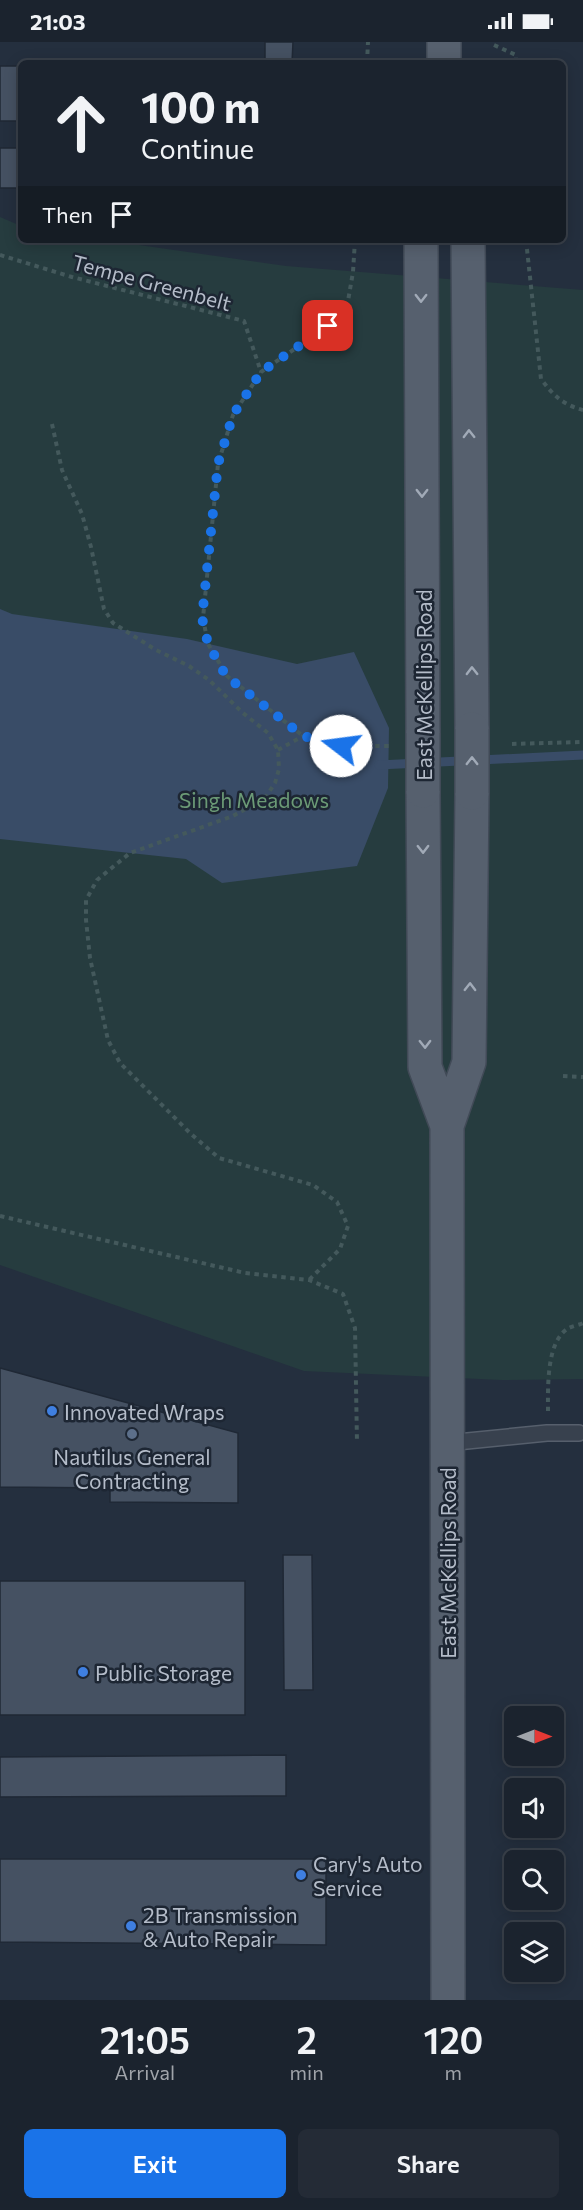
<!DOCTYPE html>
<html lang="en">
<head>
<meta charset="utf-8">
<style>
  :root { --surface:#1b232e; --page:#242b36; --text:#f1f3f6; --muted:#a0a4aa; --line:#39404a; --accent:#1a73e8 }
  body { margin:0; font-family:Commissioner,sans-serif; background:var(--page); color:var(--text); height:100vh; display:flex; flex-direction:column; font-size:22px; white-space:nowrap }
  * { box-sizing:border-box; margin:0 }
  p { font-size:20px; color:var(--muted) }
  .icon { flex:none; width:33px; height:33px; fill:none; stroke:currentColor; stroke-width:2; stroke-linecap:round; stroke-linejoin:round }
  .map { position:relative; height:1958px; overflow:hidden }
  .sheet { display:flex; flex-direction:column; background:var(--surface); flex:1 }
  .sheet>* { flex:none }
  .top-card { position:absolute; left:18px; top:18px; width:548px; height:183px; border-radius:9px; box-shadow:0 3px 15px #0003,0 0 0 2px var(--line); background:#1b232e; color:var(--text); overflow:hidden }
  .needle { width:39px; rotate:90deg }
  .buttons { position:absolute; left:504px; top:1664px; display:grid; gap:12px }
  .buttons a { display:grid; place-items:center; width:60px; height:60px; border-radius:9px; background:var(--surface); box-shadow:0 3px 15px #0003,0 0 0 2px var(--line); font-size:30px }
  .pin { position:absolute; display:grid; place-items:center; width:51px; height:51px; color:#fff; margin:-26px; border-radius:12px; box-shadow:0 3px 9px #0006 }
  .me { position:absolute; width:66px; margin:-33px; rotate:285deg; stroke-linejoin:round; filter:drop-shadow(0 0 4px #0008) }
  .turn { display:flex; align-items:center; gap:21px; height:126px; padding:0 24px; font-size:27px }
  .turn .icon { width:78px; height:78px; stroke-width:2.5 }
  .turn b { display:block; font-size:42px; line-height:51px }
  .then { display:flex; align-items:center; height:57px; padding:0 24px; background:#0003; gap:12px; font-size:22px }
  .eta { display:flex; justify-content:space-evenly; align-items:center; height:102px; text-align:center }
  .eta b { font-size:36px; font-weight:600; line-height:42px }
  .primary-button { display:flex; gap:12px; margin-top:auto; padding:12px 24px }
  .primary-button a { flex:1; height:69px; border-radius:9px; background:var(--accent); color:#fff; font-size:24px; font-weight:600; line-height:69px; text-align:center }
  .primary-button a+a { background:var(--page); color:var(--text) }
  .status { display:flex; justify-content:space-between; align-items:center; height:42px; padding:0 30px; background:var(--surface); direction:ltr }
  .status svg { height:16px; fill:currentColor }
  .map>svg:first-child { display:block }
  .green { fill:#263c3f }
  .water { fill:#394c67 }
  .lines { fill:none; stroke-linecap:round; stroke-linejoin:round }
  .stream { stroke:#394c67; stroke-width:9 }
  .building { fill:#455162; stroke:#1f2835; stroke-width:1.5 }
  .service-casing { stroke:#565f6c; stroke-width:18 }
  .primary-casing { stroke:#414a57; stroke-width:36 }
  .path { stroke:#44595c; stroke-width:4; stroke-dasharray:4.5 4.5; stroke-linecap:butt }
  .service { stroke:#38414e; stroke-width:15 }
  .primary { stroke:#56606e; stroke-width:33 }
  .primary-bridge-casing { stroke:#414a57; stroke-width:36; stroke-linecap:butt }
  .primary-bridge { stroke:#56606e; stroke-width:33 }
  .oneway { stroke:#a1aab7 }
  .route { stroke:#1a73e8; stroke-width:10; stroke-dasharray:0 18 }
  .shop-dot { fill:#3f7fe0; stroke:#1d2633; stroke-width:2 }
  .service-dot { fill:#5c6f8a; stroke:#1d2633; stroke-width:2 }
  .labels { text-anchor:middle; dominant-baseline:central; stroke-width:5; stroke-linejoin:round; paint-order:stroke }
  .street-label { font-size:21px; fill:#b4bcc9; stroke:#1d2633 }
  .park-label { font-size:21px; fill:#6b9a76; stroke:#1d2633 }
  .poi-label { font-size:21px; fill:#b4bcc9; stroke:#1d2633; text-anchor:start }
</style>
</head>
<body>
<div class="status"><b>21:03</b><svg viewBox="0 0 49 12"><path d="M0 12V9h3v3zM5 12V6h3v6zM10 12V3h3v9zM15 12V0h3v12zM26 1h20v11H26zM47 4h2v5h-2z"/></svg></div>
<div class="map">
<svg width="583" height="1958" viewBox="0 0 583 1958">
  <rect width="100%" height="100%" fill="#242f3e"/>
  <path class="green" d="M0,175L21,184V198H104L286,224L583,248V1337L502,1338L304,1329L0,1223Z"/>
  <path class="water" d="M0,567L12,572L187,597L297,622L354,610L389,686L388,746L357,824L222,841L186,817L0,797Z"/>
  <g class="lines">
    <path class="stream" d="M379,723L583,713"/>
  </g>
  <path class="building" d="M265,0H293L292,21H265Z
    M0,24H21V79H0Z
    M0,106H21V146H0Z
    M259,198H287V201L259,200Z
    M0,1326L238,1391V1461L110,1460V1446L0,1445Z
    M283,1513H312L313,1648H284Z
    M0,1539H245V1673H0Z
    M286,1713V1754L0,1755V1715Z
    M0,1817H326V1903L0,1900Z"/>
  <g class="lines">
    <g class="service-casing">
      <path id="service" d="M447,1401L547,1391H579"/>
    </g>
    <g class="primary-casing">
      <path id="primary" d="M444,21V0
        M421,198L423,691
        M468,198L472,687
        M423,749L425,1025L447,1084
        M448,1958L447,1084L469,1020L472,751"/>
    </g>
    <path class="path" d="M494,3L516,13V21
      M367,21L368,0
      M355,198L353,230L348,259L328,284L261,330L233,373L218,422L203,576L208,602L227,634L303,694L341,704H389
      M526,198L541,337C553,353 563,363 583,368
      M0,213L72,235L244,279L261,330
      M52,382L62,428L82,472L91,505L104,567L113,581L156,608L189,624L209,638L243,671L268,691L278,708L279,727L275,741L265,756L233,774L130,811L97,838L86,858V878L90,916L108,998L120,1021L191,1092L219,1116L313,1143L337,1160L348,1184L340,1207L309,1238
      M512,702L583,700
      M278,708L303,694
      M563,1034L583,1035
      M0,1174L245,1231L309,1238L343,1252L355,1286L357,1401
      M548,1369C548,1346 546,1298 569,1286C573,1284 579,1283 583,1281"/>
    <use href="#service" class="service"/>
    <use href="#primary" class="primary"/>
    <g class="primary-bridge-casing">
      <path id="primary-bridge" d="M423,749V691
        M472,751V687"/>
    </g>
    <use href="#primary-bridge" class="primary-bridge"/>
  </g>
  <defs><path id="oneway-chevron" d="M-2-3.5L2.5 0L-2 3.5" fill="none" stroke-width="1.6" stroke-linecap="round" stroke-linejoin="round" transform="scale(1.5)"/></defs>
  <g class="oneway">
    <use href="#oneway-chevron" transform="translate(421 256) rotate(90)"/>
    <use href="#oneway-chevron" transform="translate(469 392) rotate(-91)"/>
    <use href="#oneway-chevron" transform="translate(422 451) rotate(90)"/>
    <use href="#oneway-chevron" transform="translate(472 629) rotate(-91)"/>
    <use href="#oneway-chevron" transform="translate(472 719) rotate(-90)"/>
    <use href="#oneway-chevron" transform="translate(423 807) rotate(89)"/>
    <use href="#oneway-chevron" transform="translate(470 945) rotate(-89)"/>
    <use href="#oneway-chevron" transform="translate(425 1002) rotate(89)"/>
  </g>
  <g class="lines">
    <path class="route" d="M328,284L261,330L233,373L218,422L202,576L208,602L226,634L303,694L341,704"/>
  </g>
  <g class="shop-dot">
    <circle cx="52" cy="1369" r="6"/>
    <circle cx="83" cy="1630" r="6"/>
    <circle cx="301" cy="1833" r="6"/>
    <circle cx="131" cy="1884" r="6"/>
  </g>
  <circle class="service-dot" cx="132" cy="1392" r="6"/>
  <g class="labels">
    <g class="street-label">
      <text transform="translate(152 240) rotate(15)">Tempe Greenbelt</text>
      <text transform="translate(423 643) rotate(-90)">East McKellips Road</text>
      <text transform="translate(447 1521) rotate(-90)">East McKellips Road</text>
    </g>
    <g class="park-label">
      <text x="254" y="757">Singh Meadows</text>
    </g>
    <g class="poi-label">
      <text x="64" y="1369">Innovated Wraps</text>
      <text x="132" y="1414" text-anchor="middle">Nautilus General<tspan x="132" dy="24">Contracting</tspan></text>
      <text x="95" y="1630">Public Storage</text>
      <text x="313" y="1821">Cary's Auto<tspan x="313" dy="24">Service</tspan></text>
      <text x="143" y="1872">2B Transmission<tspan x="143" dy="24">&amp; Auto Repair</tspan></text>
    </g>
  </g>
</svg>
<div class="buttons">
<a><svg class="needle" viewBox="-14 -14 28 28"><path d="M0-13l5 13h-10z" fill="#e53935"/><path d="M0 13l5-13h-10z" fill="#a0a4aa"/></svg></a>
<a><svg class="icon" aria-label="sound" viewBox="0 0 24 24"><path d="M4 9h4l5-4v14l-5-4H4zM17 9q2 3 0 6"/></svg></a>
<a><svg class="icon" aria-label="search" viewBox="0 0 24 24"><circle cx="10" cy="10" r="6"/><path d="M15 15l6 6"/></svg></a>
<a><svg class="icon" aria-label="layers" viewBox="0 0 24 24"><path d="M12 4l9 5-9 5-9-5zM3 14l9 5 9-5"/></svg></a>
</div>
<div class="pin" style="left:328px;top:284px;background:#d93025"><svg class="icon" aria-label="arrive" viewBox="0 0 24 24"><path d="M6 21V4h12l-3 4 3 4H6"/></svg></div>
<svg class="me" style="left:341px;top:704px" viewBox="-20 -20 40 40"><circle r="19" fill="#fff"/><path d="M0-13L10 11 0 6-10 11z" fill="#1a73e8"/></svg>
<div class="top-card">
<div class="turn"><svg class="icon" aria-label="ahead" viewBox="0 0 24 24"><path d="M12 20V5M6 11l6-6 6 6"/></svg><div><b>100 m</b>Continue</div></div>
<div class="then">Then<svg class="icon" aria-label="arrive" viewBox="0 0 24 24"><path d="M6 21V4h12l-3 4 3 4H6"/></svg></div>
</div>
</div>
<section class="sheet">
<div class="eta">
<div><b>21:05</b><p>Arrival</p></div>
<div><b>2</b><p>min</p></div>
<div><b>120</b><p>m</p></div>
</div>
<div class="primary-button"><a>Exit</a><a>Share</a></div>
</section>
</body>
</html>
